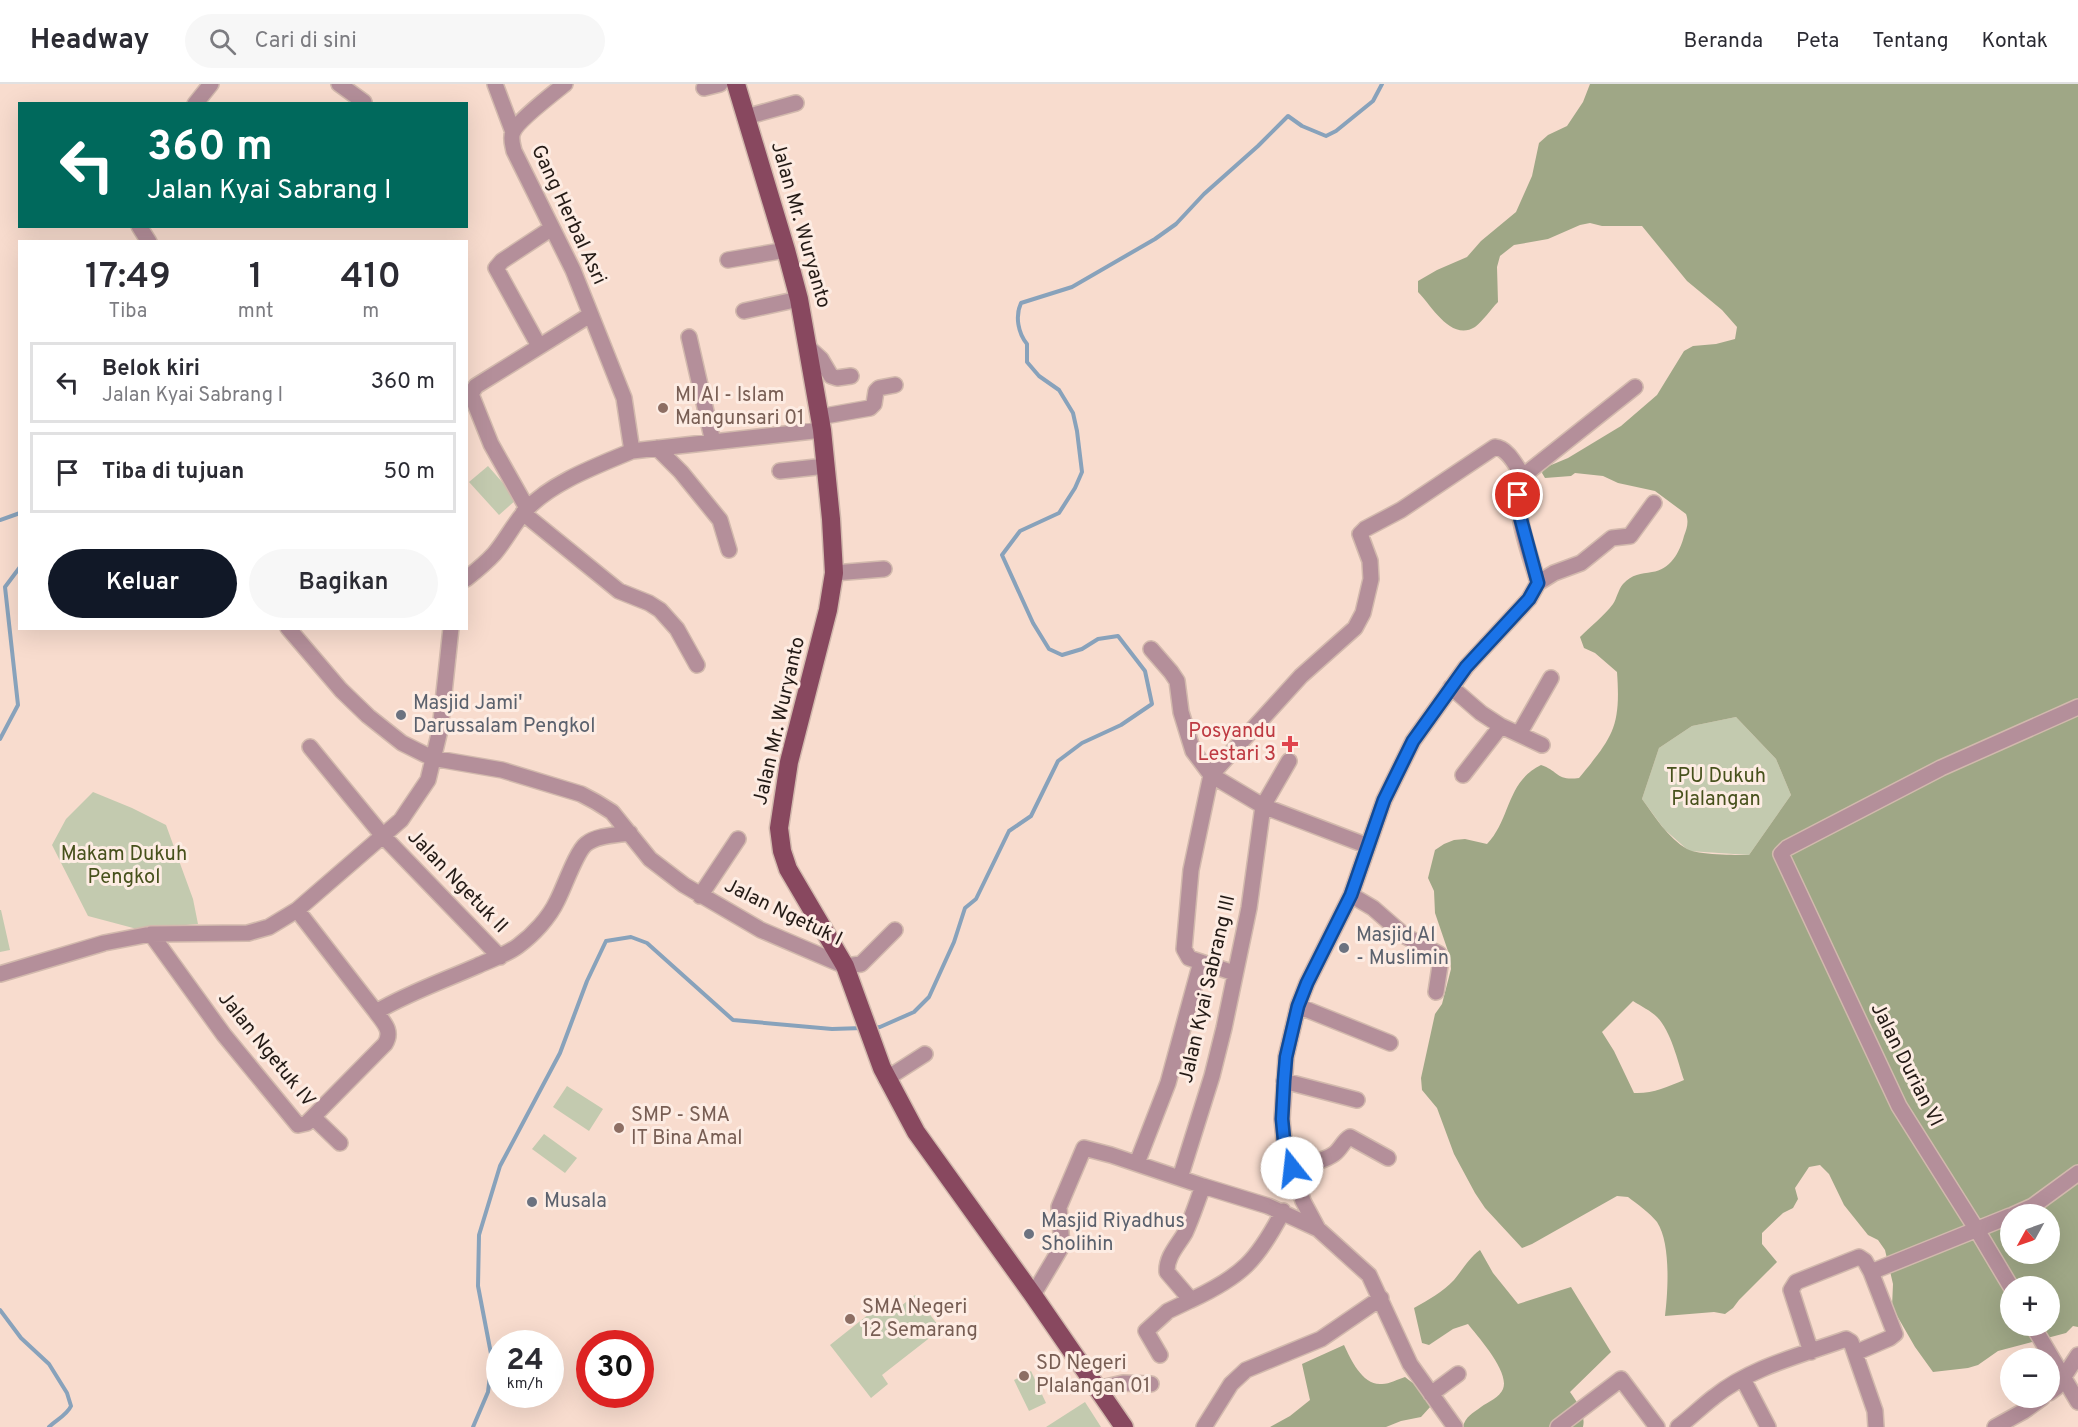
<!DOCTYPE html>
<html lang="id">
<head>
<meta charset="utf-8">
<style>
  :root { --surface:#fff; --page:#f7f7f7; --text:#2b2b33; --muted:#7c7c81; --line:#e1e1e2; --accent:#111827 }
  body { margin:0; font-family:Overpass,sans-serif; background:var(--page); color:var(--text); height:100vh; display:flex; flex-direction:column; font-size:22px; white-space:nowrap }
  * { box-sizing:border-box; margin:0 }
  p { font-size:20px; color:var(--muted) }
  .icon { flex:none; width:33px; height:33px; fill:none; stroke:currentColor; stroke-width:2; stroke-linecap:round; stroke-linejoin:round }
  .map { position:relative; flex:1; overflow:hidden }
  .drawer { position:absolute; left:18px; top:156px; width:450px; height:390px; display:flex; flex-direction:column; background:var(--surface); border-radius:0px; box-shadow:0 6px 24px #0002 }
  .drawer>* { flex:none }
  .top-card { position:absolute; left:18px; top:18px; width:450px; height:126px; border-radius:0px; box-shadow:0 6px 24px #0002; background:#00695c; color:#fff; overflow:hidden }
  .needle { width:39px; rotate:230deg }
  .fabs { position:absolute; left:2000px; top:1120px; display:grid; gap:12px }
  .fabs a { display:grid; place-items:center; width:60px; height:60px; border-radius:50%; background:var(--surface); box-shadow:0 6px 24px #0002; font-size:30px }
  .speed { position:absolute; left:486px; top:1246px; display:flex; gap:12px; font-size:30px; font-weight:700; text-align:center }
  .speed>* { display:grid; place-content:center; width:78px; height:78px; border-radius:50%; background:var(--surface); box-shadow:0 6px 24px #0002; line-height:1 }
  .speed small { font-size:15px; font-weight:400 }
  .speed .limit { border:9px solid #d22; background:#fff; color:#111 }
  .pin { position:absolute; display:grid; place-items:center; width:51px; height:51px; color:#fff; margin:-26px; border:3px solid #fff; border-radius:50%; box-shadow:0 2px 6px #0007 }
  .me { position:absolute; width:66px; margin:-33px; rotate:344deg; stroke-linejoin:round; filter:drop-shadow(0 0 4px #0008) }
  .turn { display:flex; align-items:center; gap:21px; height:126px; padding:0 30px; font-size:27px }
  .turn .icon { width:78px; height:78px; stroke-width:2.5 }
  .turn b { display:block; font-size:42px; line-height:51px }
  .eta { display:flex; justify-content:space-evenly; align-items:center; height:102px; text-align:center }
  .eta b { font-size:36px; font-weight:600; line-height:42px }
  .primary-button { display:flex; gap:12px; margin-top:auto; padding:12px 30px }
  .primary-button a { flex:1; height:69px; border-radius:36px; background:var(--accent); color:#fff; font-size:24px; font-weight:600; line-height:69px; text-align:center }
  .primary-button a+a { background:var(--page); color:var(--text) }
  ul { padding:0; list-style:none }
  li { display:flex; align-items:center; gap:18px; height:81px; margin:0 12px 9px; padding:0 18px; border:3px solid var(--line); border-radius:0px }
  li div { flex:1 }
  li b { display:block; font-size:22px }
  li em { font-style:normal }
  header { display:flex; align-items:center; gap:36px; box-sizing:border-box; height:84px; padding:0 30px; background:var(--surface); border-bottom:2px solid var(--line) }
  header strong { font-size:28px }
  nav { display:flex; gap:33px; margin-inline-start:auto; font-size:21px }
  .search { width:420px; height:54px; background:var(--page); display:flex; align-items:center; gap:15px; box-sizing:border-box; padding:0 21px; border-radius:33px; color:var(--muted); font-size:22px }
  .map>svg:first-child { display:block }
  .green { fill:#c3caaf }
  .forest { fill:#9fa786; fill-rule:evenodd }
  .lines { fill:none; stroke-linecap:round; stroke-linejoin:round }
  .stream { stroke:#88a2bb; stroke-width:4 }
  .minor-casing { stroke:#d2b9ad; stroke-width:18 }
  .major-casing { stroke:#d2b9ad; stroke-width:21 }
  .minor { stroke:#b48f9a; stroke-width:15 }
  .major { stroke:#88485f; stroke-width:18 }
  .route-casing { stroke:#114b97; stroke-width:15 }
  .route { stroke:#1a73e8; stroke-width:10 }
  .education-dot { fill:#8d6e63; stroke:#fdece3; stroke-width:2 }
  .worship-dot { fill:#6b7280; stroke:#fdece3; stroke-width:2 }
  .health-dot { fill:#e0444e; stroke:#fdece3; stroke-width:2 }
  .labels { text-anchor:middle; dominant-baseline:central; stroke-width:6; stroke-linejoin:round; paint-order:stroke }
  .street-label { font-size:20px; fill:#231a15; stroke:#fdece3 }
  .education-label { font-size:20px; fill:#785e54; stroke:#fdece3; text-anchor:start }
  .worship-label { font-size:20px; fill:#5b616d; stroke:#fdece3; text-anchor:start }
  .health-label { font-size:20px; fill:#be3a42; stroke:#fdece3; text-anchor:end }
  .park-label { font-size:20px; fill:#47511c; stroke:#fdece3 }
</style>
</head>
<body>
<header>
<strong>Headway</strong>
<div class="search"><svg class="icon" aria-label="search" viewBox="0 0 24 24"><circle cx="10" cy="10" r="6"/><path d="M15 15l6 6"/></svg>Cari di sini</div>
<nav><a>Beranda</a><a>Peta</a><a>Tentang</a><a>Kontak</a></nav>
</header>
<div class="map">
<svg width="2078" height="1343" viewBox="0 0 2078 1343">
  <rect width="100%" height="100%" fill="#f8dcce"/>
  <path class="green" d="M488,382L517,415L499,431L469,398Z
    M1736,633L1776,675L1791,711L1749,771L1689,767L1664,745L1642,715L1659,664L1692,642Z
    M93,708L132,724L166,741L193,815L198,840L137,845L88,832L52,761L66,735Z
    M0,826H1L10,866L0,868Z
    M567,1002L603,1025L589,1047L553,1023Z
    M544,1050L577,1074L565,1089L532,1065Z
    M915,1211L941,1245L882,1291L888,1300L871,1314L830,1261L883,1219L892,1229Z
    M1031,1287L1046,1319L1029,1327L1014,1296Z
    M1085,1318L1101,1343H1046Z"/>
  <path class="forest" d="M1590,0H2078V1243L2073,1242L2066,1249L1998,1267L1978,1281L1968,1284L1933,1288L1915,1263L1892,1223L1893,1200L1885,1166L1878,1156L1868,1151L1844,1121L1829,1090L1820,1081L1809,1083L1795,1104L1798,1115L1793,1124L1783,1129L1762,1149V1160L1777,1178L1739,1216L1733,1224L1725,1230L1714,1228L1665,1232C1668,1207 1671,1159 1657,1138C1650,1129 1637,1120 1628,1113L1617,1112L1532,1160L1522,1164L1485,1124L1475,1109L1454,1070L1437,1024L1422,1006L1421,994L1435,930L1442,920L1451,885L1450,873L1435,829L1434,807L1428,794L1435,766L1444,760L1454,756L1465,755L1487,760C1511,735 1506,698 1541,681C1559,687 1556,697 1579,694C1613,653 1621,643 1617,588L1595,569L1584,564L1580,553C1590,543 1604,532 1613,520C1617,514 1618,506 1623,500C1632,490 1641,490 1652,488C1670,486 1680,468 1684,452C1687,444 1689,438 1686,430L1655,407L1618,399L1603,392L1575,389L1571,392L1545,394L1542,389L1544,384L1568,374L1621,342L1657,311L1684,267L1693,262L1716,260L1735,255L1737,243L1722,226L1687,197L1642,142H1602L1590,139L1580,141L1548,155L1514,161L1500,172L1497,183L1498,218C1491,225 1483,237 1475,243C1451,258 1431,221 1418,208V197L1437,186L1467,173L1481,157L1516,128L1532,92L1539,59L1548,51L1567,42L1583,18ZM1736,633L1776,675L1791,711L1749,771C1736,771 1697,771 1687,765C1668,754 1655,733 1642,715L1659,664L1692,642ZM1633,917C1641,922 1651,927 1657,933C1671,947 1678,978 1684,996C1667,1003 1652,1010 1634,1009L1614,967L1602,948ZM2010,1131H2049V1170H2010ZM2010,1203H2049V1242H2010Z
    M1480,1166L1493,1189L1518,1220L1571,1203L1611,1268L1570,1308C1577,1318 1586,1330 1583,1343H1463C1465,1333 1473,1329 1481,1323C1488,1318 1500,1313 1503,1305C1510,1288 1478,1253 1468,1240L1453,1245L1429,1261L1422,1259L1414,1224C1428,1216 1443,1208 1454,1196C1463,1185 1469,1174 1480,1166Z
    M1344,1261C1351,1276 1363,1302 1382,1300C1390,1300 1398,1295 1405,1293L1414,1300L1431,1322L1421,1333L1401,1337L1386,1343H1270L1290,1332L1310,1316L1302,1280Z"/>
  <g class="lines">
    <path class="stream" d="M0,436L20,429
      M0,655L18,621L5,503L20,483
      M873,944L880,943L914,928L929,913L954,858L965,824L976,815L1009,747L1031,732L1058,677L1082,659L1121,641L1152,620L1145,587L1118,552L1098,555L1082,565L1062,571L1049,565L1033,539L1002,471L1020,447L1059,429L1075,404L1082,388L1077,347L1073,329L1059,306L1039,292L1027,278V260C1018,249 1015,232 1021,219L1072,203L1155,155L1176,140L1204,110L1258,62L1288,32L1302,42L1326,52L1336,47L1373,17L1382,0
      M0,1226L21,1254L49,1280L67,1309L71,1322C67,1331 56,1336 49,1343
      M473,1343L488,1308L492,1275L478,1202L479,1151L500,1082L560,969L587,897L606,857L631,853L647,859L733,936L832,945L863,944"/>
    <g class="minor-casing">
      <path id="minor" d="M339,0L364,18
        M495,0L513,48
        M565,0C555,8 517,37 513,48C510,54 513,62 514,67L573,186L587,221L624,314L632,367
        M704,4L720,0
        M195,20L211,0
        M746,33L796,19
        M139,142L149,158
        M728,176L786,166
        M744,227L799,215
        M689,253L713,358
        M539,262L496,184L502,177L552,144
        M808,263L821,275L831,292L837,294L851,292
        M819,333L870,324L874,320L876,307L879,304L895,301
        M657,364L681,388L720,436L729,466
        M780,387L826,382
        M527,424L491,360L471,310L476,302L590,231
        M523,429L619,507L649,519L660,526L677,545L697,581
        M834,489L884,485
        M466,495C476,487 486,479 494,470C506,456 514,439 527,425C552,398 599,381 632,367L822,346
        M1538,499C1529,465 1511,427 1523,392L1635,303
        M288,544L341,606L368,632L402,659L432,674L502,686L581,710L596,718L612,728L650,775L684,801L761,846L845,882L861,880L895,846
        M1151,565L1171,588L1177,597L1181,628L1193,667L1211,691L1263,722L1368,762
        M1451,603L1481,629L1501,642L1542,661
        M1519,650L1551,594
        M310,663L383,752L500,873
        M1211,691L1301,592L1355,544L1363,529L1371,495L1370,477L1360,450L1365,445L1401,426L1495,363C1508,364 1516,382 1523,392
        M1211,691L1191,786L1184,865L1189,874L1234,889
        M1463,691L1501,642
        M1351,811L1373,824L1405,852L1439,870L1441,875L1436,908
        M700,812L738,755
        M151,850L224,951L298,1041L307,1039L385,960C393,947 384,939 376,928L297,826
        M0,890L104,859L151,850L248,849L269,843L297,826L401,736L428,696L440,646L451,544
        M1298,922L1390,959
        M376,928C408,909 443,897 477,882C490,876 506,871 518,862C533,851 549,834 557,817C564,804 576,768 586,760C597,751 617,751 630,749
        M886,995L925,970
        M1284,997L1357,1016
        M313,1033L340,1059
        M1137,1079L1168,999L1201,878
        M1292,1084C1305,1080 1323,1078 1334,1070C1341,1065 1343,1057 1350,1053L1388,1074
        M1180,1094L1212,992L1224,944L1249,824L1263,722L1289,677
        M2013,1131L2033,1122L2078,1089
        M2011,1203L1977,1146L1899,1022L1781,770L1787,764L1941,684L2078,623
        M1033,1211L1062,1162L1059,1123L1084,1064L1111,1071L1203,1102L1268,1122L1318,1145
        M1191,1216C1242,1192 1257,1177 1283,1127
        M2033,1242L2078,1318
        M1811,1268L1791,1206L1796,1198L1859,1173L1865,1177L1871,1188L2010,1132
        M1855,1269L1890,1254L1895,1250L1871,1188
        M1160,1271L1146,1247L1168,1227L1191,1216L1167,1188C1166,1173 1178,1161 1185,1149C1192,1134 1197,1118 1203,1102
        M1743,1295L1768,1343
        M1097,1305L1123,1299L1151,1300
        M2049,1309L2057,1303L2078,1271
        M1431,1310L1458,1290
        M1204,1343L1231,1300L1246,1286L1321,1255L1381,1214
        M1455,1343L1410,1280L1369,1191L1318,1145L1303,1117L1284,1056L1282,1035L1286,973L1298,922L1307,899L1351,811L1384,716L1413,657L1466,583L1529,515L1538,499L1554,489L1581,479L1612,454L1630,452L1654,419
        M1558,1343L1621,1295L1657,1343
        M1678,1343C1690,1334 1701,1323 1714,1313C1751,1283 1802,1271 1846,1255L1851,1258L1875,1327L1876,1343
        M1995,1343L2024,1327L2042,1314"/>
    </g>
    <g class="major-casing">
      <path id="major" d="M736,0L786,166L799,215L822,346L831,435L834,489L828,526L789,678L779,744L782,767L788,785L845,882L882,984L916,1048L1033,1211L1124,1343"/>
    </g>
    <use href="#minor" class="minor"/>
    <use href="#major" class="major"/>
  </g>
  <g class="lines">
    <g class="route-casing">
      <path id="route" d="M1292,1084L1284,1056L1282,1035L1284,997L1286,973L1298,922L1307,899L1351,811L1384,716L1413,657L1466,583L1529,515L1538,499L1518,425V411"/>
    </g>
    <use href="#route" class="route"/>
  </g>
  <g class="education-dot">
    <circle cx="663" cy="324" r="6"/>
    <circle cx="619" cy="1044" r="6"/>
    <circle cx="850" cy="1235" r="6"/>
    <circle cx="1024" cy="1292" r="6"/>
  </g>
  <g class="worship-dot">
    <circle cx="401" cy="631" r="6"/>
    <circle cx="1344" cy="864" r="6"/>
    <circle cx="532" cy="1118" r="6"/>
    <circle cx="1029" cy="1150" r="6"/>
  </g>
  <path class="health-dot" d="M1287 651h6v6h6v6h-6v6h-6v-6h-6v-6h6z"/>
  <g class="labels">
    <g class="street-label">
      <text transform="translate(568 131) rotate(65)">Gang Herbal Asri</text>
      <text transform="translate(800 141) rotate(74)">Jalan Mr. Wuryanto</text>
      <text transform="translate(780 637) rotate(-77)">Jalan Mr. Wuryanto</text>
      <text transform="translate(457 798) rotate(46)">Jalan Ngetuk II</text>
      <text transform="translate(783 829) rotate(26)">Jalan Ngetuk I</text>
      <text transform="translate(1208 905) rotate(-77)">Jalan Kyai Sabrang III</text>
      <text transform="translate(266 966) rotate(51)">Jalan Ngetuk IV</text>
      <text transform="translate(1906 981) rotate(63)">Jalan Durian VI</text>
    </g>
    <g class="education-label">
      <text x="675" y="312">MI Al - Islam<tspan x="675" dy="23">Mangunsari 01</tspan></text>
      <text x="631" y="1032">SMP - SMA<tspan x="631" dy="23">IT Bina Amal</tspan></text>
      <text x="862" y="1224">SMA Negeri<tspan x="862" dy="23">12 Semarang</tspan></text>
      <text x="1036" y="1280">SD Negeri<tspan x="1036" dy="23">Plalangan 01</tspan></text>
    </g>
    <g class="worship-label">
      <text x="413" y="620">Masjid Jami'<tspan x="413" dy="23">Darussalam Pengkol</tspan></text>
      <text x="1356" y="852">Masjid Al<tspan x="1356" dy="23">- Muslimin</tspan></text>
      <text x="544" y="1118">Musala</text>
      <text x="1041" y="1138">Masjid Riyadhus<tspan x="1041" dy="23">Sholihin</tspan></text>
    </g>
    <g class="health-label">
      <text x="1276" y="648">Posyandu<tspan x="1276" dy="23">Lestari 3</tspan></text>
    </g>
    <g class="park-label">
      <text x="1716" y="693">TPU Dukuh<tspan x="1716" dy="23">Plalangan</tspan></text>
      <text x="124" y="771">Makam Dukuh<tspan x="124" dy="23">Pengkol</tspan></text>
    </g>
  </g>
</svg>
<div class="fabs">
<a><svg class="needle" viewBox="-14 -14 28 28"><path d="M0-13l5 13h-10z" fill="#e53935"/><path d="M0 13l5-13h-10z" fill="#7c7c81"/></svg></a>
<a>+</a>
<a>−</a>
</div>
<div class="speed"><div>24<small>km/h</small></div><div class="limit">30</div></div>
<div class="pin" style="left:1518px;top:411px;background:#d93025"><svg class="icon" aria-label="arrive" viewBox="0 0 24 24"><path d="M6 21V4h12l-3 4 3 4H6"/></svg></div>
<svg class="me" style="left:1292px;top:1084px" viewBox="-20 -20 40 40"><circle r="19" fill="#fff"/><path d="M0-13L10 11 0 6-10 11z" fill="#1a73e8"/></svg>
<div class="top-card">
<div class="turn"><svg class="icon" aria-label="left" viewBox="0 0 24 24"><path d="M17 20v-9H6M10 6l-5 5 5 5"/></svg><div><b>360 m</b>Jalan Kyai Sabrang I</div></div>
</div>
<section class="drawer">
<div class="eta">
<div><b>17:49</b><p>Tiba</p></div>
<div><b>1</b><p>mnt</p></div>
<div><b>410</b><p>m</p></div>
</div>
<ul>
<li><svg class="icon" aria-label="left" viewBox="0 0 24 24"><path d="M17 20v-9H6M10 6l-5 5 5 5"/></svg><div><b>Belok kiri</b><p>Jalan Kyai Sabrang I</p></div><em>360 m</em></li>
<li><svg class="icon" aria-label="arrive" viewBox="0 0 24 24"><path d="M6 21V4h12l-3 4 3 4H6"/></svg><div><b>Tiba di tujuan</b></div><em>50 m</em></li>
</ul>
<div class="primary-button"><a>Keluar</a><a>Bagikan</a></div>
</section>
</div>
</body>
</html>
